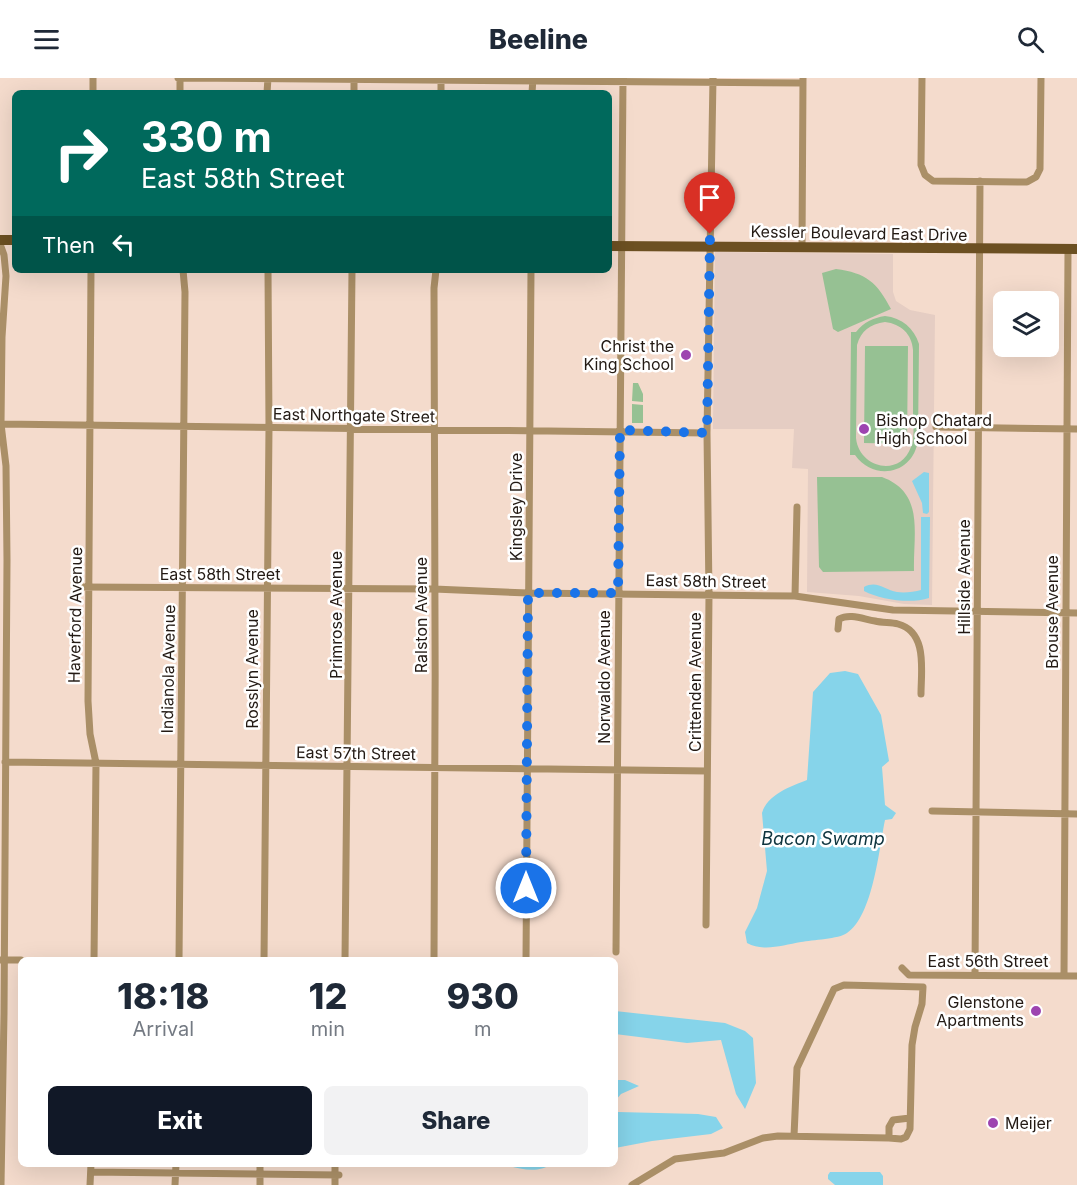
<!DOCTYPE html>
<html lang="en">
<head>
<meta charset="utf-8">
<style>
  :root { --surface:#fff; --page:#f2f2f3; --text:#1f2937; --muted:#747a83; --accent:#111827 }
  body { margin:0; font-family:Inter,sans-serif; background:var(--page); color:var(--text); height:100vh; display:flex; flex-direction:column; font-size:22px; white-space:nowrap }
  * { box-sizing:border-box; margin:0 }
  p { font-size:20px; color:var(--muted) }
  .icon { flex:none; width:33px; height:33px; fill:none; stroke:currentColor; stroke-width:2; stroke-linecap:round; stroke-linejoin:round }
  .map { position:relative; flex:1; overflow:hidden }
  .sheet { position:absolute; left:18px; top:879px; width:600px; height:210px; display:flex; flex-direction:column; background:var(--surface); border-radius:9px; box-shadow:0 6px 24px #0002 }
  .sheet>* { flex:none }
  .banner { position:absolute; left:12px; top:12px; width:600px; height:183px; border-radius:9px; box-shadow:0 6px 24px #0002; background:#00695c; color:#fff; overflow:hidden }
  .tools { position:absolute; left:993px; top:213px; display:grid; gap:12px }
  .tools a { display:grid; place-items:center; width:66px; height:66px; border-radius:9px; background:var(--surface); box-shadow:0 6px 24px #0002; font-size:30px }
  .pin { position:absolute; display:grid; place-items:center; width:51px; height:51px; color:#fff; margin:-62px -26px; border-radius:50% 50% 50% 0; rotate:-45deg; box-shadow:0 0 6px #0007 }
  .pin .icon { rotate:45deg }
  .me { position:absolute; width:66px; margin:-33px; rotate:0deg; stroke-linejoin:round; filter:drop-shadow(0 0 4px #0008) }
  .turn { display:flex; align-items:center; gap:21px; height:126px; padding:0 30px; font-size:27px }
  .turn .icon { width:78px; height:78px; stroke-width:2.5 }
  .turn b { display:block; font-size:42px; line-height:51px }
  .then { display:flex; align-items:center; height:57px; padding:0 30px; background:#0003; gap:12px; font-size:22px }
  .eta { display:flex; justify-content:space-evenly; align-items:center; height:102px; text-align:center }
  .eta b { font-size:36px; font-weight:800; line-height:42px }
  .cta { display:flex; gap:12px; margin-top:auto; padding:12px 30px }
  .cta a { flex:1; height:69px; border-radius:9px; background:var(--accent); color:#fff; font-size:24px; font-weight:800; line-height:69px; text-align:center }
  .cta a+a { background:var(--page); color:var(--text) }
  header { display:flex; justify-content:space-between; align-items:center; height:78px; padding:0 30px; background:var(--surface); font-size:27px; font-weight:800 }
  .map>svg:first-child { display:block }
  .education { fill:#e5cdc3 }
  .green { fill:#96c193; fill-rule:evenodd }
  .water { fill:#86d4ea }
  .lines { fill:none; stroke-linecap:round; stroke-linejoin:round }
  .minor { stroke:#aa8f67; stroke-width:7 }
  .primary { stroke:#6c5022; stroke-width:10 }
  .route { stroke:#1a73e8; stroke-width:10; stroke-dasharray:0 18 }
  .poi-dot { fill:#9d44b0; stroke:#fff; stroke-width:2 }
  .labels { text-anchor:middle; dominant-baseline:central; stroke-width:5; stroke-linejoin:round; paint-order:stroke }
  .street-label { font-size:16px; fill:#231a14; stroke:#fff }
  .poi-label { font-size:16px; fill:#231a14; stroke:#fff; text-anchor:end }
  .water-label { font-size:18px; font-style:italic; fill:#0e343e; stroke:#fff }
</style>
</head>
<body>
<header><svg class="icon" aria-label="menu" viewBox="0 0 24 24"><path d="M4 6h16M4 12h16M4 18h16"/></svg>Beeline<svg class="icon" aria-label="search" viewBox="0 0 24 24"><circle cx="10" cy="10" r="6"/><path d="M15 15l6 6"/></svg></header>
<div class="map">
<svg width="1077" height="1107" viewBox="0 0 1077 1107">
  <rect width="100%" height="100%" fill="#f4dbcc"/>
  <path class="education" d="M715,174L893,176V214L896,223L910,232L935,237L932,527L904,526L859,518L807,514L808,391L792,390L794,351H713Z"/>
  <path class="green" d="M836,191C866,195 877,204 891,231L838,254L833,251L822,195Z
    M885,238C902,240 914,250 919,266L918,361C915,395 875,405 855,377H850L851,254H856C864,244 873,240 885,238ZM885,244C901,246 912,256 913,272C913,294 913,315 913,337C913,347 915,360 911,369C900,400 859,390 856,360L857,267C861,253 870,246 885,244Z
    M865,268H908L907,366L864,365Z
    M633,305H638L643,316V324L632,323Z
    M632,326L643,327V345H632Z
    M817,399H882C925,415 913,455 914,493L823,494L819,489Z"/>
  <path class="water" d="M924,394L929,395V434L927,436L923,435L922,425L912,403Z
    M921,439H930L929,520C911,526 881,522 864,513V509C877,502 885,512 897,514C904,515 914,514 921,512Z
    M845,593L858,596L881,637L889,683L882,689L885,727L896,735L892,741L885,742C879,771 873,838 847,855C839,861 812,862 801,864C783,867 764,874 747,865L745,854L757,830L767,793L762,735C767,717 791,708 807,702L813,614L830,595Z
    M615,933L725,945L745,953L753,960L756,1005L745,1031L736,1016L721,962L687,965L615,956Z
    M615,1002H625L639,1008L621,1016L615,1023Z
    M615,1032L618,1034L698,1036L716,1039L723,1050L711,1056L652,1063L615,1070Z
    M503,1086H551C538,1096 519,1091 503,1086Z
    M830,1094H880L883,1098V1107H835L828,1101V1097Z"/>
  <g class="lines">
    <path class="minor" d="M178,0L803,5
      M922,0L921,87L925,97L933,103L1027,104L1036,99L1040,91L1041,0
      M93,15V0
      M180,15V0
      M267,15L268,0
      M354,15V0
      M441,15V0
      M532,15L533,0
      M0,166L4,177L6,198L2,259L1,346L6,388L7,482L4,936L1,1107
      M802,170L803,0
      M91,192L88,623L90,656L96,685L94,882
      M1,346L707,355
      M936,349L1077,351
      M82,509L434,511L528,515L795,518L893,532L1077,535
      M795,518L797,429
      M838,551L839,541C850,535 863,541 875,543C883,545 891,544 898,546C928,554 921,593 921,616
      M5,684L707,693
      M932,733L1077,736
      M706,847L709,517L707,355L713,0
      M616,874L623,0
      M0,882H21
      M179,882L185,214L183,192
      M264,882L269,349L268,192
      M345,882L352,192
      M434,882C436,658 435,434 434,210L436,192
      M526,882L531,192
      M902,890L909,897L1077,898
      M975,896L980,103
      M1064,897L1068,172
      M889,1060V1049L893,1042L910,1040
      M91,1094L339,1097
      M90,1107L91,1086
      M175,1107L176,1086
      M260,1107V1086
      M335,1107V1086
      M632,1107L675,1081L724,1075L763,1060L778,1058L889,1060L901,1061L906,1059L910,1051L912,967L915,949L922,926L923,909L844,907L834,911L797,990L794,1058"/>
    <path class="primary" d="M0,162H15
      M609,168L1077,171"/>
  </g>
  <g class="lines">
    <path class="route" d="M526,810L528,515H618L620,352L707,355L710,156"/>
  </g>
  <g class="poi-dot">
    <circle cx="686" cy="277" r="6"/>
    <circle cx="864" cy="351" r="6"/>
    <circle cx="1036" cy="933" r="6"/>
    <circle cx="993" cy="1045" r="6"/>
  </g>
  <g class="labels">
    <g class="street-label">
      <text transform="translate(859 155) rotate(1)">Kessler Boulevard East Drive</text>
      <text transform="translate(354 337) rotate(1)">East Northgate Street</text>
      <text transform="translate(516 429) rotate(-90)">Kingsley Drive</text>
      <text x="220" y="496">East 58th Street</text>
      <text transform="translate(964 499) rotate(-90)">Hillside Avenue</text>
      <text transform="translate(706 503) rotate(1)">East 58th Street</text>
      <text transform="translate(1052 534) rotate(-90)">Brouse Avenue</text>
      <text transform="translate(75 537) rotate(-89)">Haverford Avenue</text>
      <text transform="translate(336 537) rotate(-90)">Primrose Avenue</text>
      <text transform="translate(421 537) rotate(-90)">Ralston Avenue</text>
      <text transform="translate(168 591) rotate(-89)">Indianola Avenue</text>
      <text transform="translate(252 591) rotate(-90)">Rosslyn Avenue</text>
      <text transform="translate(604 599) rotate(-90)">Norwaldo Avenue</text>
      <text transform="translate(695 604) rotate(-90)">Crittenden Avenue</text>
      <text transform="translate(356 675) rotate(1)">East 57th Street</text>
      <text x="988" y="883">East 56th Street</text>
    </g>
    <g class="poi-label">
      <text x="674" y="268">Christ the<tspan x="674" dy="18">King School</tspan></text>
      <text x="876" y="342" text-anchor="start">Bishop Chatard<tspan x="876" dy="18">High School</tspan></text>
      <text x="1024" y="924">Glenstone<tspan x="1024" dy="18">Apartments</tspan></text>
      <text x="1005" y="1045" text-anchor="start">Meijer</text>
    </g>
    <g class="water-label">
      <text x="823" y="760">Bacon Swamp</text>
    </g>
  </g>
</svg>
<div class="tools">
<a><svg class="icon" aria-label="layers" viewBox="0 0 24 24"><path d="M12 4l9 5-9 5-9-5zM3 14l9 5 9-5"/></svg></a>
</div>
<div class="pin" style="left:710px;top:156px;background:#d93025"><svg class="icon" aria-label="arrive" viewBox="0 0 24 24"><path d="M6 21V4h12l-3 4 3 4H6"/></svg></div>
<svg class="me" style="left:526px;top:810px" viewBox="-20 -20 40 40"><circle r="17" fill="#1a73e8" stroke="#fff" stroke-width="3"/><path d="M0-11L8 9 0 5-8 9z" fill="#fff"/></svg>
<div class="banner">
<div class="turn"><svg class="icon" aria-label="right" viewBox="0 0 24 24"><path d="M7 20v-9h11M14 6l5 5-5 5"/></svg><div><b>330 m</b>East 58th Street</div></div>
<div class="then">Then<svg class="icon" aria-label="left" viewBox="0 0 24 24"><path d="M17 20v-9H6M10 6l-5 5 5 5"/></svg></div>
</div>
<section class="sheet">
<div class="eta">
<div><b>18:18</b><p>Arrival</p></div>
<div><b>12</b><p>min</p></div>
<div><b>930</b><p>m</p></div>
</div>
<div class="cta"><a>Exit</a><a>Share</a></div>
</section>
</div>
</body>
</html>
